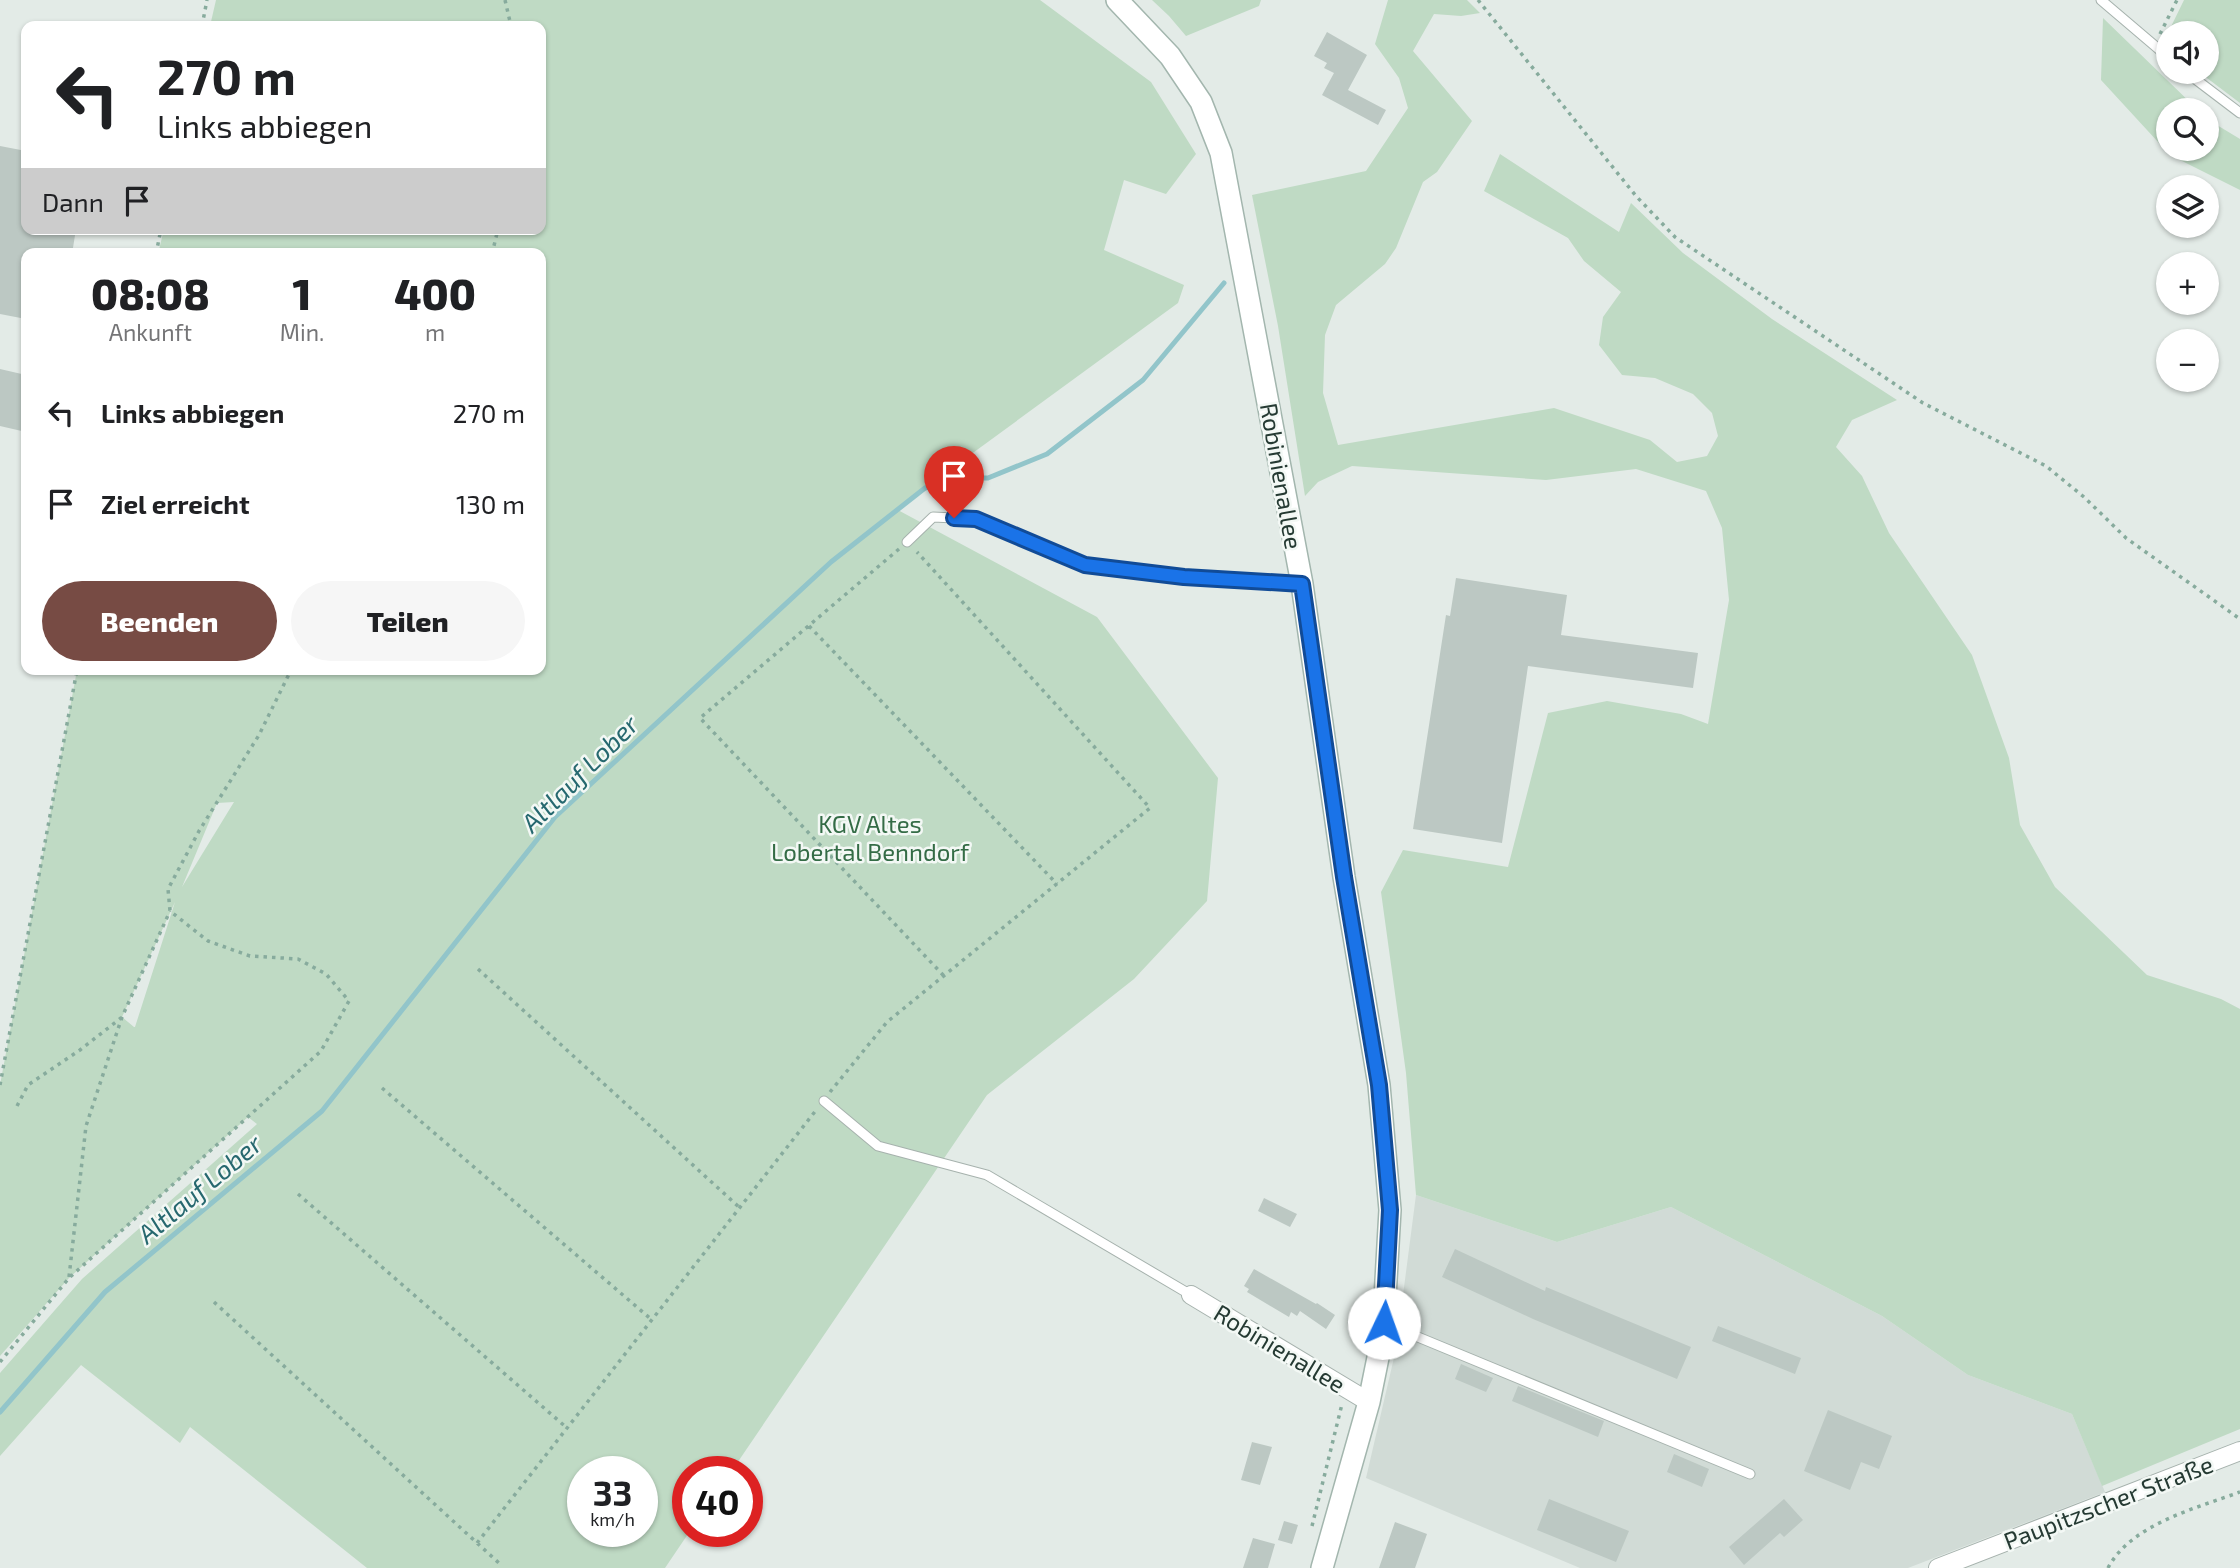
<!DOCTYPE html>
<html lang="de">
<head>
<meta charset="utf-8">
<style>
  :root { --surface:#fff; --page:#f6f6f6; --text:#202124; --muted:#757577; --accent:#774b44 }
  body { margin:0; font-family:"Exo 2",sans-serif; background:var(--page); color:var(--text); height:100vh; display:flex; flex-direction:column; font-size:26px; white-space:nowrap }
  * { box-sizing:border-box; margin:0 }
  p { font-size:23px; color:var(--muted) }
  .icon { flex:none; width:38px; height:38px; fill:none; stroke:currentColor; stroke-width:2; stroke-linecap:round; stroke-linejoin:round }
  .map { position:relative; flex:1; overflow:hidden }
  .drawer { position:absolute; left:21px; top:248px; width:525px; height:427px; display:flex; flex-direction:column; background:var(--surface); border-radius:14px; box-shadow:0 2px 5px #0004 }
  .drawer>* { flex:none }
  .banner { position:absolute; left:21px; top:21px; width:525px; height:214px; border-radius:14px; box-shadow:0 2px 5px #0004; background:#fff; color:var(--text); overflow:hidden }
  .tools { position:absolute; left:2156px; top:21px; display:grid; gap:14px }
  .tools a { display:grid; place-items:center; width:63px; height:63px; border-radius:50%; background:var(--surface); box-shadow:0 2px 5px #0004; font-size:35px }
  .speed { position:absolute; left:567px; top:1456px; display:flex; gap:14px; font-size:35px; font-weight:700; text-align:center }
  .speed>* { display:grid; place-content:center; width:91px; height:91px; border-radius:50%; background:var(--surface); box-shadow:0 2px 5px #0004; line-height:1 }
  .speed small { font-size:18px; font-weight:400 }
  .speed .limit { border:10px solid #d22; background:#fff; color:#111 }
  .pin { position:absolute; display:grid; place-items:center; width:60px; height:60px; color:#fff; margin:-72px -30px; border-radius:50% 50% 50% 0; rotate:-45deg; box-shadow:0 0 7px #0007 }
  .pin .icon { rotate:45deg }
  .me { position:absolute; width:77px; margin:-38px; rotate:3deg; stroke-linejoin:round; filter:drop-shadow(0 0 5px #0008) }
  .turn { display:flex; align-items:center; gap:24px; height:147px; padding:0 21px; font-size:32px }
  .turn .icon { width:91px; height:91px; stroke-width:2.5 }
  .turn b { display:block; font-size:49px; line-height:60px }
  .then { display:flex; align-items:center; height:66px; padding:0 21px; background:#0003; gap:14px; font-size:26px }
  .eta { display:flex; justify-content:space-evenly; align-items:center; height:119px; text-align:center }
  .eta b { font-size:42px; font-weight:800; line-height:49px }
  .action { display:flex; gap:14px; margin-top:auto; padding:14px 21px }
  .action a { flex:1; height:80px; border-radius:42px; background:var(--accent); color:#fff; font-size:28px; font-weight:800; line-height:80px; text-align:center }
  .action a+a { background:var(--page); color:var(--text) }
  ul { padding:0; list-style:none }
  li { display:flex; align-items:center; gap:21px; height:91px; padding:0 21px }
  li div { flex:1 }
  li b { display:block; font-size:26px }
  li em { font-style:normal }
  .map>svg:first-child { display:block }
  .built { fill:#d1dbd6 }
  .green { fill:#bfdac4; fill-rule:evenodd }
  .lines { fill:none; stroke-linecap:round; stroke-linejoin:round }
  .stream { stroke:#92c5ca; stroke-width:5 }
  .building { fill:#bcc8c3 }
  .lane-casing { stroke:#a6b2ad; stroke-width:11 }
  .street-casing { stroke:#a6b2ad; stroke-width:20 }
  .secondary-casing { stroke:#a3b6ae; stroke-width:24 }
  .path { stroke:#87ab9d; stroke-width:3.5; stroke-dasharray:3.5 5; stroke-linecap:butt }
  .lane { stroke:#fff; stroke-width:9 }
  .street { stroke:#fff; stroke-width:18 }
  .secondary { stroke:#fff; stroke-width:21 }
  .route-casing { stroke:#114b97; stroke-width:18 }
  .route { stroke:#1a73e8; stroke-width:12 }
  .labels { text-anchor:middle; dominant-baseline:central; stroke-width:5; stroke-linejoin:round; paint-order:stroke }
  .street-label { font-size:24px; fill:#253a33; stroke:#f3f8f5 }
  .park-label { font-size:24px; fill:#346c46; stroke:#f3f8f5 }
  .water-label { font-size:26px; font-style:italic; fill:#26686f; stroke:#f3f8f5 }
</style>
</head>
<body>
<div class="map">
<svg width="2240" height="1568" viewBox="0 0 2240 1568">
  <rect width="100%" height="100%" fill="#e3ebe7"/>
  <path class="built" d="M1416,1195L1557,1242L1671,1207L1882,1316L1968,1375L2072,1414L2105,1492L1908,1568H1580L1366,1478L1396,1349Z"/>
  <path class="green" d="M216,0H1040L1151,82L1196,154L1166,194L1124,180L1104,250L1184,285L1178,303L896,509L1097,617L1218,778L1207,901L1134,979L987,1095L731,1472H688V1531H690L665,1568H367L190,1427L180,1443L81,1365L0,1456V1373L82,1279L257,1124L248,1117L69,1278L0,1356V1085L77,670H541V254H158L164,229H541V26H210ZM234,802L182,887L217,803ZM175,902L135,1027H134L122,1017ZM583,1472H642V1531H583Z
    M1152,0H1261L1259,6L1186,36L1169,16Z
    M1388,0H1467L1480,13L1461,16L1434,14L1413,51L1472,121L1437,172L1423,182L1396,248L1385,264L1336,305L1325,335L1323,393L1338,445L1554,408L1650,440L1677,462L1707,456L1718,436L1712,413L1693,394L1655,378L1622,375L1599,345L1603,317L1621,292L1584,261L1568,238L1484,191L1500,154L1619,232L1631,203L1683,253L1772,319L1897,400L1852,420L1836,447L1862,476L1889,533L1972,655L2009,758L2020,825L2055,887L2147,975L2221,999L2240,1009V1429L2102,1486L2072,1414L1968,1375L1882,1316L1671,1207L1557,1242L1416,1195L1406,1073L1381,892L1403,850L1508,867L1548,713L1607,701L1681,714L1708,724L1729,600L1722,528L1706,491L1636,469L1546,480L1352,466L1318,482L1305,496L1278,326L1252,195L1366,171L1408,108L1399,78L1375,44Z
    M2184,0H2240V103L2199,72H2207V33H2168V44L2164,41Z
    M2103,18L2198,110H2168V149H2207V119L2240,139V190L2170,155L2101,80Z"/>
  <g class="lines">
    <path class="stream" d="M0,1412L105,1292L322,1111L555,817L831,562L925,488L961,478H988L1047,454L1143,380L1224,283"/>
  </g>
  <path class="building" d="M1327,32L1367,55L1348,90L1386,110L1378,125L1322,95L1334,73L1324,68L1327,63L1314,56Z
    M0,146L26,151V229H76L72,254H26V319L0,314Z
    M0,369L26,375V432L0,426Z
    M1456,578L1567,595L1561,635L1698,653L1693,688L1528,666L1502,843L1413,829L1446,615L1450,616Z
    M1264,1198L1297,1214L1290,1227L1258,1211Z
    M1455,1249L1545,1291L1546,1287L1691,1347L1677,1379L1533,1319L1442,1277Z
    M1254,1269L1316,1304L1317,1303L1335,1315L1326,1329L1300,1311L1297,1316L1291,1312L1289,1317L1247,1292L1249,1289L1244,1286Z
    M1718,1326L1801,1358L1795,1374L1712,1341Z
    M1461,1364L1493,1378L1486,1392L1455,1379Z
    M1518,1386L1604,1421L1598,1437L1512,1401Z
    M1828,1410L1892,1436L1879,1469L1861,1462L1850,1490L1804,1471Z
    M1252,1442L1272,1447L1260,1485L1241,1480Z
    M1674,1454L1709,1469L1702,1487L1667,1472Z
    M1549,1499L1629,1531L1616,1562L1537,1530Z
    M1784,1499L1803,1520L1784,1537L1780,1533L1744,1565L1729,1547Z
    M1284,1521L1298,1525L1292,1544L1278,1540Z
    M1395,1522L1427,1534L1415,1568H1379Z
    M1253,1538L1275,1544L1268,1568H1243Z"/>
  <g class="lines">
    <g class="lane-casing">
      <path id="lane" d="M2101,0L2168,57
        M2186,72L2240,113
        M907,542L933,517L976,519L1085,565L1184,577L1302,584
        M824,1101L878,1146L987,1175L1191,1295
        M1384,1323L1750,1474"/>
    </g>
    <g class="street-casing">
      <path id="street" d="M1191,1295L1369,1402
        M1938,1568L2240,1451"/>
    </g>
    <g class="secondary-casing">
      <path id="secondary" d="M1117,0L1170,56L1201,102L1221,153L1302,584L1344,877L1379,1085L1390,1210L1383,1333L1369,1402L1322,1568"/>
    </g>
    <path class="path" d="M505,0L511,26
      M1478,0L1636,196L1675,237L1923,403L2046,466L2084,497L2126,538L2240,619
      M202,26L207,0
      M2160,34L2177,0
      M156,254L161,229
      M492,254L498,229
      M899,549L700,718L944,976
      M809,626L1057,884
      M478,969L740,1208
      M0,1085L77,670
      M382,1088L652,1320
      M830,1092L887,1022L1150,808L917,552
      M17,1106L28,1085L80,1050L121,1018
      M298,1194L567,1428
      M69,1277L86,1126L122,1017L170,911
      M214,1302L500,1564
      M0,1362L69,1278L321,1051L349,1001L326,974L298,959L250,956L208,941L170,911L168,889L199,831L259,735L291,670
      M1312,1526L1342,1404
      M477,1543L817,1109
      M2108,1568C2131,1524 2197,1508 2240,1492"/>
    <use href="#lane" class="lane"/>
    <use href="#street" class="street"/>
    <use href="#secondary" class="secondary"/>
  </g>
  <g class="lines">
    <g class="route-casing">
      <path id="route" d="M954,518L976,519L1085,565L1184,577L1302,584L1344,877L1379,1085L1390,1210L1384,1323"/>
    </g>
    <use href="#route" class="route"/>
  </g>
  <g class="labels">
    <g class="street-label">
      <text transform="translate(1282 476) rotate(80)">Robinienallee</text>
      <text transform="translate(1280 1348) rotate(31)">Robinienallee</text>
      <text transform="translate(2108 1502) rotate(-21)">Paupitzscher Straße</text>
    </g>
    <g class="park-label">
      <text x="870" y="823">KGV Altes<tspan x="870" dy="28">Lobertal Benndorf</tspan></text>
    </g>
    <g class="water-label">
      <text transform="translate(579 773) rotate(-45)">Altlauf Lober</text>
      <text transform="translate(199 1188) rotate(-40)">Altlauf Lober</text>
    </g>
  </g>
</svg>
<div class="tools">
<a><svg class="icon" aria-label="sound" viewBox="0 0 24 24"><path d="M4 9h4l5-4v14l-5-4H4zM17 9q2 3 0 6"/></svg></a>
<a><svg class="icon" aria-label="search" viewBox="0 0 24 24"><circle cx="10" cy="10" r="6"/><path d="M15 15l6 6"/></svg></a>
<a><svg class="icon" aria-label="layers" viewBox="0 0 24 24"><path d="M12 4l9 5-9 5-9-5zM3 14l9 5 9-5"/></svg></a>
<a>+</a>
<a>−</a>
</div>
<div class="speed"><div>33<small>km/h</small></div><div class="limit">40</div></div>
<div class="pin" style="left:954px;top:518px;background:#d93025"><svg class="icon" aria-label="arrive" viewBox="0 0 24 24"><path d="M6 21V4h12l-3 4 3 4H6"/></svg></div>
<svg class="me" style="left:1384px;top:1323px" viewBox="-20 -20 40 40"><circle r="19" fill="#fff"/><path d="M0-13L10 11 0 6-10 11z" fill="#1a73e8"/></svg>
<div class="banner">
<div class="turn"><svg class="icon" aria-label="left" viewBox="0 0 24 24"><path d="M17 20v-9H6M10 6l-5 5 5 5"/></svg><div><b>270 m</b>Links abbiegen</div></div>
<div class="then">Dann<svg class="icon" aria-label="arrive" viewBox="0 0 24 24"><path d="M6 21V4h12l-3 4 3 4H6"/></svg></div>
</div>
<section class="drawer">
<div class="eta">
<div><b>08:08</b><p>Ankunft</p></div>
<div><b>1</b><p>Min.</p></div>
<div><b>400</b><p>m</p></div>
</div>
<ul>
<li><svg class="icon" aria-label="left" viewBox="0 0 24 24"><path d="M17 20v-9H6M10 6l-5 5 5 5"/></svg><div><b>Links abbiegen</b></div><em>270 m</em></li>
<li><svg class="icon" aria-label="arrive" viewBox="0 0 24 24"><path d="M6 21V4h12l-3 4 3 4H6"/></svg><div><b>Ziel erreicht</b></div><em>130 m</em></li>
</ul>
<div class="action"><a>Beenden</a><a>Teilen</a></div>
</section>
</div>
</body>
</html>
